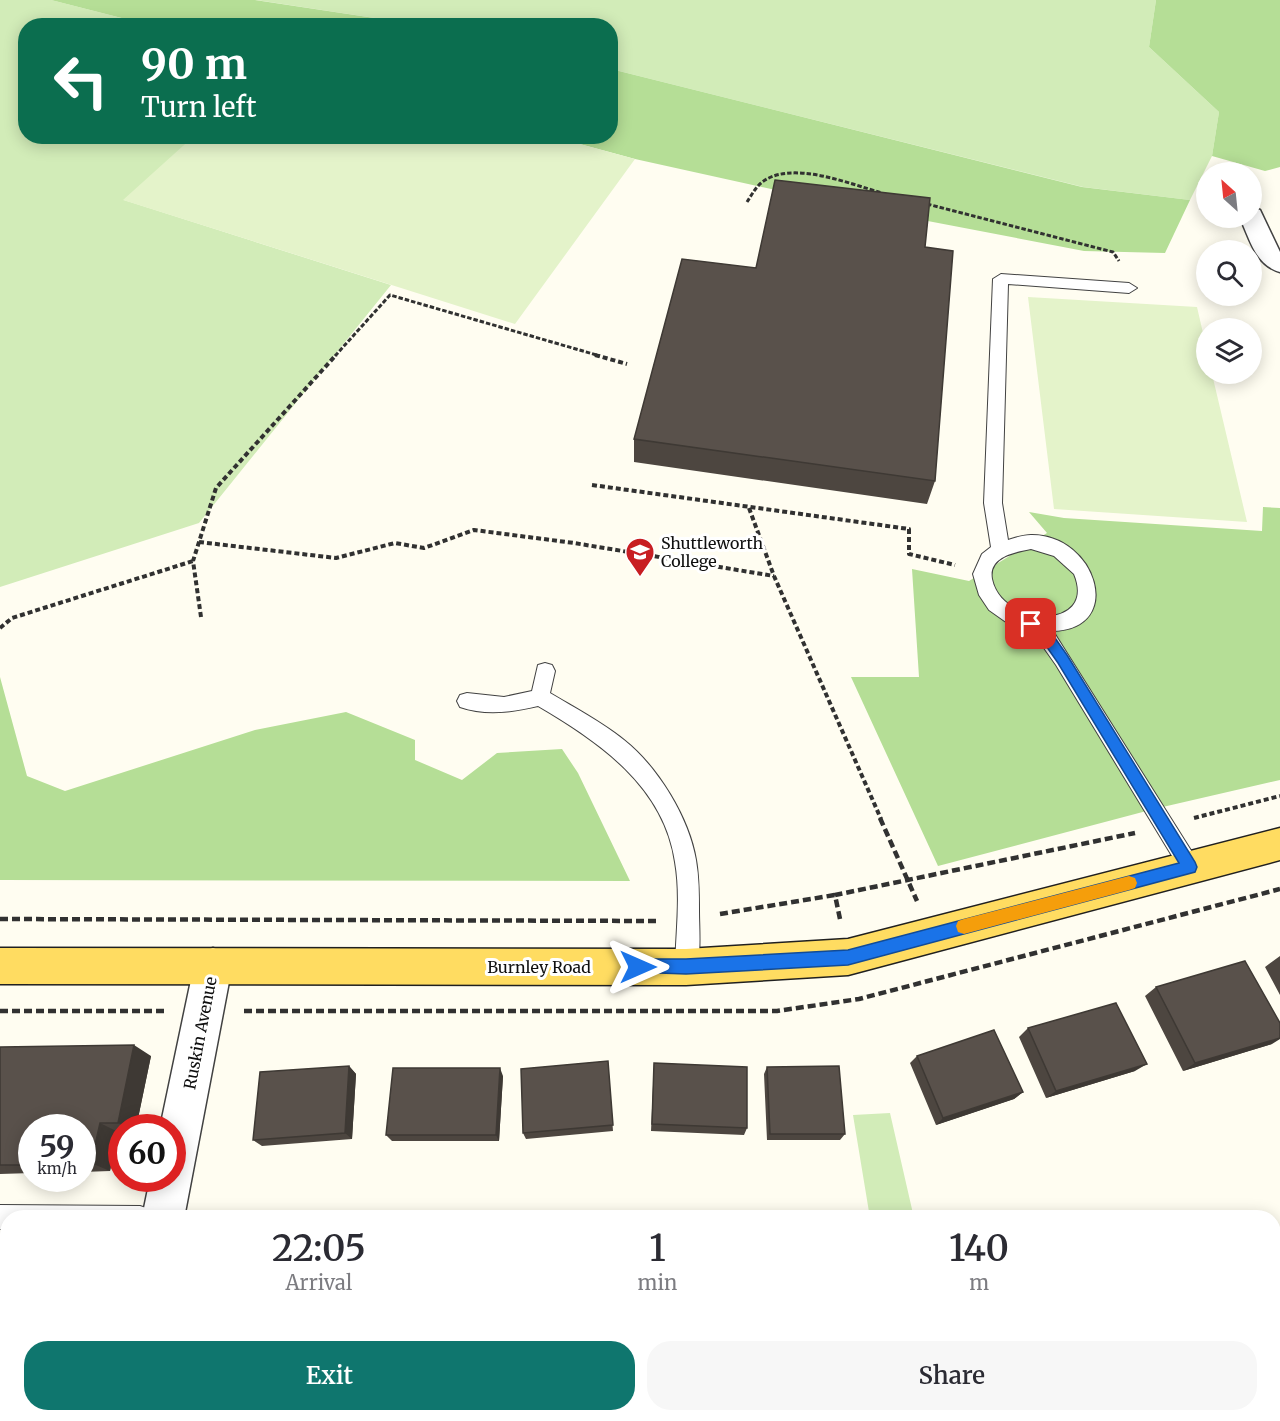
<!DOCTYPE html>
<html lang="en">
<head>
<meta charset="utf-8">
<style>
  :root { --surface:#fff; --page:#f7f7f7; --text:#2b2b33; --muted:#7c7c81; --accent:#0f766e }
  body { margin:0; font-family:Merriweather,serif; background:var(--page); color:var(--text); height:100vh; display:flex; flex-direction:column; font-size:22px; white-space:nowrap }
  * { box-sizing:border-box; margin:0 }
  p { font-size:20px; color:var(--muted) }
  .icon { flex:none; width:33px; height:33px; fill:none; stroke:currentColor; stroke-width:2; stroke-linecap:round; stroke-linejoin:round }
  .map { position:relative; flex:1; overflow:hidden }
  .drawer { position:absolute; left:0px; top:1210px; width:1281px; height:212px; display:flex; flex-direction:column; background:var(--surface); border-radius:24px 24px 0 0; box-shadow:0 3px 15px #0003 }
  .drawer>* { flex:none }
  .guide { position:absolute; left:18px; top:18px; width:600px; height:126px; border-radius:24px; box-shadow:0 3px 15px #0003; background:#0b6e4f; color:#fff; overflow:hidden }
  .needle { width:39px; rotate:333deg }
  .buttons { position:absolute; left:1196px; top:162px; display:grid; gap:12px }
  .buttons a { display:grid; place-items:center; width:66px; height:66px; border-radius:50%; background:var(--surface); box-shadow:0 3px 15px #0003; font-size:30px }
  .speed { position:absolute; left:18px; top:1114px; display:flex; gap:12px; font-size:30px; font-weight:700; text-align:center }
  .speed>* { display:grid; place-content:center; width:78px; height:78px; border-radius:50%; background:var(--surface); box-shadow:0 3px 15px #0003; line-height:1 }
  .speed small { font-size:15px; font-weight:400 }
  .speed .limit { border:9px solid #d22; background:#fff; color:#111 }
  .pin { position:absolute; display:grid; place-items:center; width:51px; height:51px; color:#fff; margin:-26px; border-radius:12px; box-shadow:0 3px 9px #0006 }
  .me { position:absolute; width:66px; margin:-33px; rotate:90deg; stroke-linejoin:round; filter:drop-shadow(0 0 4px #0008) }
  .turn { display:flex; align-items:center; gap:21px; height:126px; padding:0 24px; font-size:27px }
  .turn .icon { width:78px; height:78px; stroke-width:2.5 }
  .turn b { display:block; font-size:42px; line-height:51px }
  .eta { display:flex; justify-content:space-evenly; align-items:center; height:102px; text-align:center }
  .eta b { font-size:36px; font-weight:600; line-height:42px }
  .primary-button { display:flex; gap:12px; margin-top:auto; padding:12px 24px }
  .primary-button a { flex:1; height:69px; border-radius:24px; background:var(--accent); color:#fff; font-size:24px; font-weight:600; line-height:69px; text-align:center }
  .primary-button a+a { background:var(--page); color:var(--text) }
  .map>svg:first-child { display:block }
  .green { fill:#d2ecb8 }
  .forest { fill:#b5de96 }
  .pitch { fill:#e4f3ca }
  .lines { fill:none; stroke-linecap:round; stroke-linejoin:round }
  .service-casing { stroke:#424242; stroke-width:2 }
  .minor-casing { stroke:#424242; stroke-width:3 }
  .primary-casing { stroke:#202020; stroke-width:3 }
  .path-far2 { stroke:#313131; stroke-width:3; stroke-dasharray:4.5 2; stroke-linecap:butt }
  .path-far1 { stroke:#313131; stroke-width:4; stroke-dasharray:5 3; stroke-linecap:butt }
  .path { stroke:#313131; stroke-width:4.5; stroke-dasharray:8 4; stroke-linecap:butt }
  .service { fill:#fff; fill-rule:evenodd }
  .minor { fill:#fff; fill-rule:evenodd }
  .primary { fill:#ffdc61; fill-rule:evenodd }
  .wall { fill:#4d4640 }
  .shaded-wall { fill:#3e3934 }
  .building { fill:#59514b; stroke:#3e3934; stroke-width:1.5 }
  .route { fill:#1a73e8; stroke:#114b97; stroke-width:1.5 }
  .slow { fill:#f59e0b }
  .labels { text-anchor:middle; dominant-baseline:central; stroke-width:6; stroke-linejoin:round; paint-order:stroke }
  .poi-label { font-size:16px; fill:#0f0f0f; stroke:#fff; text-anchor:start }
  .street-label { font-size:16px; fill:#0f0f0f; stroke:#fff }
</style>
</head>
<body>
<div class="map">
<svg width="1280" height="1421" viewBox="0 0 1280 1421">
  <rect width="100%" height="100%" fill="#fffdf1"/>
  <path class="green" d="M0,0H51L149,25L26,26V136L194,137L124,200L391,285L199,523L0,587Z
    M256,0H1156L1149,47L1219,112L1212,156L1190,200L1083,187L611,69L610,26L421,25Z
    M890,1113L914,1218H870L853,1115Z
    M1274,1405L1280,1421H886L888,1414H1274Z"/>
  <path class="forest" d="M51,0H255L421,25H149Z
    M1156,0H1280V167L1265,171L1212,156L1219,112L1149,47Z
    M611,69L1082,187L1190,200L1165,253L1084,251L844,205L635,159L554,137L610,136Z
    M1263,507L1280,508V780L1154,809L938,866L851,677H919L912,569L969,581L1047,533L1029,512L1064,518L1262,531Z
    M0,677L27,776L65,791L255,730L346,712L415,740V760L462,780L497,753L562,749L578,773L630,881L0,880Z"/>
  <path class="pitch" d="M194,136L554,137L635,159L515,324L123,200Z
    M1028,297L1197,307L1206,346V374H1212L1247,522L1054,509Z"/>
  <g class="lines">
    <g class="service-casing">
      <path id="service" d="M1001,274L1129,283L1137,288L1129,293L1008,284L1002,503L1008,540C1015,538 1023,535 1031,535C1096,534 1126,629 1053,631L1197,860L1201,867L1197,874L1190,877L1183,874L1056,665L1032,631L1006,622L989,610L979,595L973,574L982,554L991,547L984,503L993,279ZM1031,549L1054,556L1074,574C1098,631 1002,628 992,579C988,557 1015,552 1031,549Z
        M545,663L552,665L555,671L550,693C575,708 602,722 624,740C658,767 689,818 696,860C699,877 699,894 699,911C699,931 702,957 694,975L686,978L678,975L675,967C676,932 681,896 675,862C664,786 598,741 538,706C512,712 486,716 460,707L457,701L460,695L467,693L504,697L532,691L538,665Z
        M0,1205L140,1206L149,1209L152,1218H8V1229H0Z"/>
    </g>
    <g class="minor-casing">
      <path id="minor" d="M1251,207L1260,210L1280,252V272C1255,265 1250,239 1240,218H1251Z
        M213,948L226,953L232,966L184,1218H142L150,1179H172V1128H160L194,966L200,953Z
        M106,1414H152L151,1421H105Z"/>
    </g>
    <g class="primary-casing">
      <path id="primary" d="M1280,828V860L848,975L686,985L0,984V948L686,949L848,939Z"/>
    </g>
    <path class="path-far2" d="M747,202C751,196 755,188 761,183C790,159 850,184 882,193
      M927,204L1113,252L1119,261
      M335,356L390,295L600,356"/>
    <path class="path-far1" d="M595,355L627,364
      M592,485L909,529V554L955,565
      M749,508L774,576L881,819
      M199,542L336,558L395,543L424,548L474,530L574,543L774,576
      M201,617L193,561L216,488L336,355
      M0,628L12,618L193,561
      M1194,818L1280,796"/>
    <path class="path" d="M880,818L917,901
      M720,914L835,895
      M0,919L656,921
      M840,919L835,895L1135,833
      M0,1011H164
      M244,1011H777L859,999L1280,889"/>
    <use href="#service" class="service"/>
    <use href="#minor" class="minor"/>
    <use href="#primary" class="primary"/>
  </g>
  <path class="wall" d="M925,247L935,481L927,504L634,462V439L756,268Z
    M1280,956V995L1265,967Z
    M1156,987L1272,1044L1183,1071L1145,996Z
    M1028,1028L1135,1071L1046,1098L1019,1037Z
    M0,1047L151,1056L136,1128H122V1132H118L110,1171L82,1172V1128H32V1173L0,1174Z
    M917,1056L1023,1092L1014,1099L936,1125L910,1063Z
    M608,1061L613,1131L526,1139L523,1133Z
    M654,1063L747,1128L744,1135L651,1131Z
    M349,1066L356,1074L352,1139L262,1146L253,1140Z
    M767,1067L845,1134L840,1140H767L764,1074Z
    M503,1076L499,1141H392L386,1135Z"/>
  <path class="shaded-wall" d="M1280,1038V1039L1272,1044L1183,1071L1195,1063Z
    M134,1045L151,1056L136,1128H128L118,1123Z
    M1147,1064L1135,1071L1046,1098L1056,1091Z
    M349,1066L356,1074L352,1139L345,1133Z
    M500,1068L503,1076L499,1141L496,1135Z
    M1023,1092L1014,1099L936,1125L943,1118Z
    M100,1123L118,1132L110,1171L91,1163Z
    M8,1406V1414H13L5,1421H0V1412Z
    M511,1414H515V1421H511Z"/>
  <path class="building" d="M775,180L930,198L925,247L953,251L935,481L634,439L682,259L756,268Z
    M1245,961L1280,1023V1038L1195,1063L1156,987Z
    M1116,1003L1147,1064L1056,1091L1028,1028Z
    M994,1030L1023,1092L943,1118L917,1056Z
    M134,1045L118,1123H100L91,1163L82,1164V1128H32V1165H0V1047Z
    M608,1061L613,1125L523,1133L521,1069Z
    M654,1063L747,1067V1128L652,1124Z
    M349,1066L345,1133L253,1140L260,1072Z
    M839,1066L845,1134H770L767,1067Z
    M393,1068H500L496,1135H386Z
    M8,1340V1406L0,1412V1346Z
    M193,1414H511V1421H192Z
    M543,1414H861V1421H543Z"/>
  <path class="route" d="M1031,619L1043,621L1067,655L1195,862L1197,867L1195,872L848,965L686,974L633,972L631,967L633,962L638,959H686L848,950L1179,863L1058,663L1035,630L1027,628L1025,624Z"/>
  <path class="slow" d="M1129,876L1135,878L1137,883L1135,888L1129,890L964,934L958,932L956,926L958,921L964,919Z"/>
  <defs>
    <g id="school-pin" transform="scale(1.5)"><path d="M0 17L-7.5 6A9.5 9.5 0 1 1 7.5 6Z" fill="#c81e22" stroke="#fff"/><path d="M0-5L7-2L0 1L-7-2ZM-4 1L0 2.5L4 1V4Q0 6-4 4Z" fill="#fff"/></g>
  </defs>
  <g fill-rule="evenodd">
    <use href="#school-pin" x="640" y="552"/>
  </g>
  <g class="labels">
    <g class="poi-label">
      <text x="661" y="543">Shuttleworth<tspan x="661" dy="18">College</tspan></text>
    </g>
    <g class="street-label">
      <text x="539" y="967">Burnley Road</text>
      <text transform="translate(200 1033) rotate(-79)">Ruskin Avenue</text>
    </g>
  </g>
</svg>
<div class="buttons">
<a><svg class="needle" viewBox="-14 -14 28 28"><path d="M0-13l5 13h-10z" fill="#e53935"/><path d="M0 13l5-13h-10z" fill="#7c7c81"/></svg></a>
<a><svg class="icon" aria-label="search" viewBox="0 0 24 24"><circle cx="10" cy="10" r="6"/><path d="M15 15l6 6"/></svg></a>
<a><svg class="icon" aria-label="layers" viewBox="0 0 24 24"><path d="M12 4l9 5-9 5-9-5zM3 14l9 5 9-5"/></svg></a>
</div>
<div class="speed"><div>59<small>km/h</small></div><div class="limit">60</div></div>
<div class="pin" style="left:1031px;top:624px;background:#d93025"><svg class="icon" aria-label="arrive" viewBox="0 0 24 24"><path d="M6 21V4h12l-3 4 3 4H6"/></svg></div>
<svg class="me" style="left:638px;top:967px" viewBox="-20 -20 40 40"><path d="M0-17L14 15 0 8-14 15z" fill="#1a73e8" stroke="#fff" stroke-width="4"/></svg>
<div class="guide">
<div class="turn"><svg class="icon" aria-label="left" viewBox="0 0 24 24"><path d="M17 20v-9H6M10 6l-5 5 5 5"/></svg><div><b>90 m</b>Turn left</div></div>
</div>
<section class="drawer">
<div class="eta">
<div><b>22:05</b><p>Arrival</p></div>
<div><b>1</b><p>min</p></div>
<div><b>140</b><p>m</p></div>
</div>
<div class="primary-button"><a>Exit</a><a>Share</a></div>
</section>
</div>
</body>
</html>
